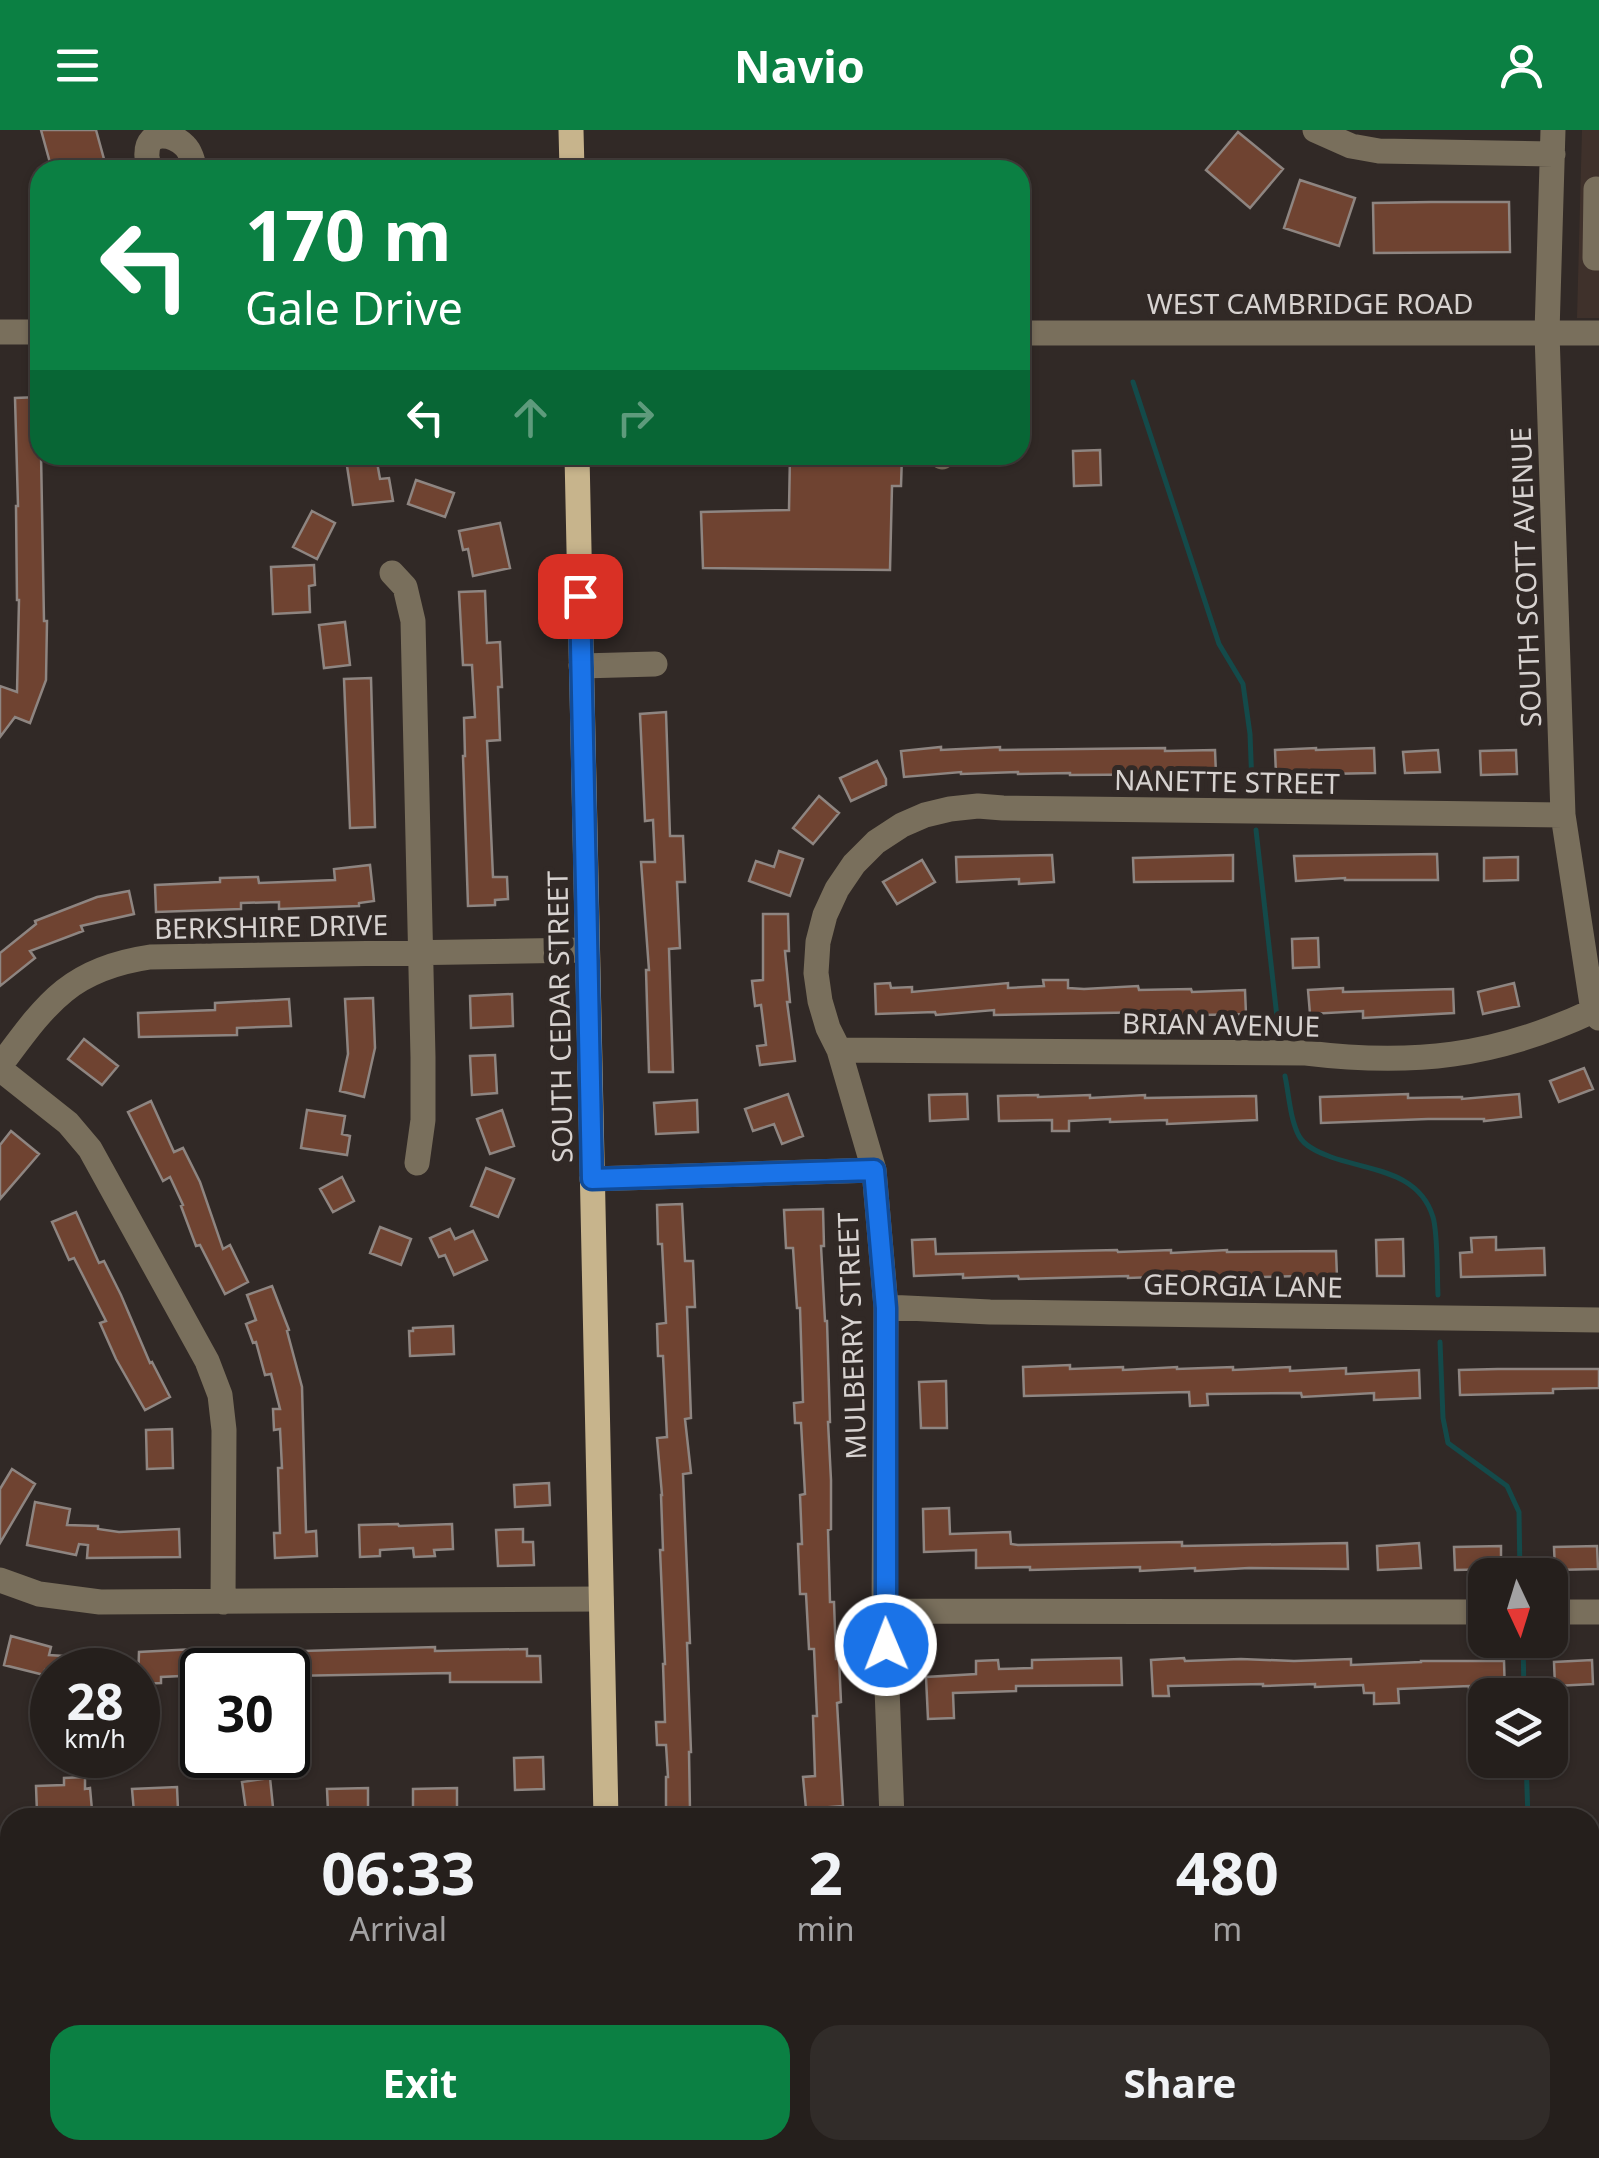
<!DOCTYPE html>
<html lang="en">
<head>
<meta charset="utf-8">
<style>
  :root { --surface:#251f1c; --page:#312c29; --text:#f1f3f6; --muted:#a3a2a3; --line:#423d3b; --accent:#0b8043 }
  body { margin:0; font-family:"Noto Sans",sans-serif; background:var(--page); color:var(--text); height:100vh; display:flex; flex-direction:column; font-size:38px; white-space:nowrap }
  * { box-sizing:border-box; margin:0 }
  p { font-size:32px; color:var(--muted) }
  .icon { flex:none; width:55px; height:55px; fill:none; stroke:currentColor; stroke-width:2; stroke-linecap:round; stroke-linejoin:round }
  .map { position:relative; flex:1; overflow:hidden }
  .side { position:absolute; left:0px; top:1678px; width:1600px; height:352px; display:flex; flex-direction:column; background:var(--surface); border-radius:30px 30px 0 0; box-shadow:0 2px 8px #0004,0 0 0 2px var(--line) }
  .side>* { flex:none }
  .guide { position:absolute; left:30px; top:30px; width:1000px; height:305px; border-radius:30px; box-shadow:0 2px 8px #0004,0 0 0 2px var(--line); background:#0b8043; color:#fff; overflow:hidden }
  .needle { width:65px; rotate:176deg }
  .fabs { position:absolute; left:1468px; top:1428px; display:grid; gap:20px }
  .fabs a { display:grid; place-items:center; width:100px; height:100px; border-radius:20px; background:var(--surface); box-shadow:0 2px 8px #0004,0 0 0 2px var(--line); font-size:50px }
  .speed { position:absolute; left:30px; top:1518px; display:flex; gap:20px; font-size:50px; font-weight:700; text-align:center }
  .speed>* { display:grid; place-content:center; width:130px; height:130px; border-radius:50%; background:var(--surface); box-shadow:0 2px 8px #0004,0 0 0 2px var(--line); line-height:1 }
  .speed small { font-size:25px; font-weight:400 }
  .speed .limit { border:5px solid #111; border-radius:15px; background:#fff; color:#111 }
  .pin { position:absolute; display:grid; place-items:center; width:85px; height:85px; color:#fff; margin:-42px; border-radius:20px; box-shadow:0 5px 15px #0006 }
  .me { position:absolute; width:110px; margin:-55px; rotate:359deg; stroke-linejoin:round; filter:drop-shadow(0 0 8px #0008) }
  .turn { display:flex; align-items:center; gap:35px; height:210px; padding:0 50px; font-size:45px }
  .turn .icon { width:130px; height:130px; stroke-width:2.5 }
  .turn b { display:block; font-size:70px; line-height:85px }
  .lanes { display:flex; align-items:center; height:95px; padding:0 50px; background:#0003; justify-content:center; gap:50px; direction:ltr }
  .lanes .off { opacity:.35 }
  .eta { display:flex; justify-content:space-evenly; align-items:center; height:170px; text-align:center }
  .eta b { font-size:60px; font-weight:700; line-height:70px }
  .button { display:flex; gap:20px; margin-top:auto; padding:20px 50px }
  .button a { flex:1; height:115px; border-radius:30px; background:var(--accent); color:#fff; font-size:40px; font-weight:700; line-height:115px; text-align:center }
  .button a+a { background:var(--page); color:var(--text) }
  header { display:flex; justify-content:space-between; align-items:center; height:130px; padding:0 50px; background:var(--accent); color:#fff; font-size:45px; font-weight:700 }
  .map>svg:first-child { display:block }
  .built { fill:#3f312b }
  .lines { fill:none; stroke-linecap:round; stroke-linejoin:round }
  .stream { stroke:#144a4a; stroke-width:5 }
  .building { fill:#6f4331; stroke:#8e8581; stroke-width:2.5 }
  .minor { stroke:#796f5c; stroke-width:25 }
  .major { stroke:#c7b48c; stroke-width:25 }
  .route-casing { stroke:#114b97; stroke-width:25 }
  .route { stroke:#1a73e8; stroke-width:18 }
  .labels { text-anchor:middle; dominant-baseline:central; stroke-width:10; stroke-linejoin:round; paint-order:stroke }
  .street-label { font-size:28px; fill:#d7d2d0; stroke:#312926 }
</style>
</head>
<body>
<header><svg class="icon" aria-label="menu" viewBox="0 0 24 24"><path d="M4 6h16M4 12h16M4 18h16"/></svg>Navio<svg class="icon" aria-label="person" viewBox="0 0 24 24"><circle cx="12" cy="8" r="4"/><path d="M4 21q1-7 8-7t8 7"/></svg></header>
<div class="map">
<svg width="1599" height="2028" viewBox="0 0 1599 2028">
  <rect width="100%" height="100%" fill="#312926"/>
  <path class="built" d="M1582,0H1599V188H1577Z"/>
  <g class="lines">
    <path class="stream" d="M1133,252L1219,514L1243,554L1250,604L1252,656
      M1256,700L1278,896
      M1285,946C1289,965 1290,989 1299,1006C1305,1017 1320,1023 1331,1027C1371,1041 1419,1041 1433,1087C1438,1104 1437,1146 1438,1165
      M1440,1212L1443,1288L1448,1313L1507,1356L1519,1382L1520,1445
      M1523,1510L1524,1565
      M1526,1630L1528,1688"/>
  </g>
  <path class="building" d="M41,0H96L107,40H52Z
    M1238,2L1283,39L1250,78L1206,40Z
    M1300,50L1355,68L1339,116L1284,98Z
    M1431,72H1509L1510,122L1374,123L1373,73Z
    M40,267L44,491H47L46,550L30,593L15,587L0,607V556L17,562L19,470H17L16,376H18L15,268Z
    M1100,320L1101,355L1074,356L1073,321Z
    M790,325H902L901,356H892L890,440L703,438L701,382L789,380Z
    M377,332L380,349L389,348L393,371L353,375L347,336Z
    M416,350L454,363L445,387L408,374Z
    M312,381L335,393L317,429L293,417Z
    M500,393L510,438L473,446L468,419L463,420L459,401Z
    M314,435L315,455L309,456L310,482L273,484L271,437Z
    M485,461L487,513L500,512L502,557H498L500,610L487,611L493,747H507L508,769L495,770V775L468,776L463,626H465L464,588L475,587L472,535H463L459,462Z
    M345,492L350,535L324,538L319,495Z
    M371,548L375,697L350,698L344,549Z
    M666,582L670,706H683L685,752H677L680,818L669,819L673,942H649L646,840H649L641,732H655L653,690L645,691L640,584Z
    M941,617V620L1000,617V620L1165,618V621L1215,620L1216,644L1070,645V643L1018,644V642L961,644V642L904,647L901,621Z
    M1316,618V620L1374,618L1375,643L1276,645L1275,620Z
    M1438,620L1440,642L1405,643L1403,622Z
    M1516,620L1517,644L1481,645L1480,621Z
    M877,631L886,649V655L851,671L840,648Z
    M819,666L839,683L813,714L793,698Z
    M779,721L803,729L790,766L749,751L756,731L774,737Z
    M1437,724L1438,750H1345V748L1296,751L1294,726Z
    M1052,725L1054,752L1019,754V749L957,752L956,727Z
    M1233,725V751L1134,752L1133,728Z
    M1518,727V750L1484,751V728Z
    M922,730L935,752L897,774L883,752Z
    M370,735L374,771L359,773V776L279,779V772L241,773V779L156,782L155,755L220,752V748L258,747L259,753L335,750L334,739Z
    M129,761L134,784L81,796L83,801L30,821L35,828L0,856V823L36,794L35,791L97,767Z
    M763,784H788L789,821H785L790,872H787L795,931L760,935L757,916L766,915L761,875L755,876L752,851L763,850Z
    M1318,808L1319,837L1293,838L1292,809Z
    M1043,850H1068V858L1084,859L1138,856L1139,860L1191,859L1192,862L1245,860L1246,884L1157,886V882L994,885V880L936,885L935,882L876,884L875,854L890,853L891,858L912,857V862L1008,853V858L1044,856Z
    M1514,853L1519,876L1483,884L1478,862Z
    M1343,858V862L1453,859L1454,883L1363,888V881L1310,884L1308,860Z
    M512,864L513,896L471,898L470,866Z
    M373,868L375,918L364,967L340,961L348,924L345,869Z
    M289,869L291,896L237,898V905L139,907L138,883L215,880V873Z
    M84,909L118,936L102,955L68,929Z
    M495,925L497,963L472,965L470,926Z
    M1584,938L1593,959L1559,972L1550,951Z
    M788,964L803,1006L782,1014L774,994L753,1001L745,979Z
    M967,964L968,989L930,991L929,965Z
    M1408,964V968L1462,967V969L1519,964L1521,987L1484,991V989H1428L1321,993L1320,967Z
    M1038,965V967L1090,965V968L1145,965V968L1256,966L1257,990L1167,994V990L1110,992V989L1069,991V1001H1052V990L999,991L998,966Z
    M697,970L698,1002L656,1004L654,973Z
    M151,971L174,1022L183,1018L200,1052L223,1119L230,1115L248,1152L225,1164L200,1115L196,1116L181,1076L183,1075L170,1047L163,1051L128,982Z
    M307,980L345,986L342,1004L350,1006L347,1025L301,1018Z
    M502,980L514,1016L490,1024L477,989Z
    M11,1001L39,1024L0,1069V1015Z
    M486,1038L514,1049L498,1087L471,1076Z
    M342,1047L354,1071L333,1082L320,1059Z
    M682,1074L685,1131H693L695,1177H687L691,1288L685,1289L691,1343L683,1344L690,1513H687L691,1622H689L690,1680L666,1681V1647H668L666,1615H657L656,1592H665L663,1534H665L660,1420H663L661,1365H662L657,1308L667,1307L663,1226H658L657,1194L666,1193L662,1114H658L657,1075Z
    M823,1079L824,1116H821L825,1191H827L830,1292H828L831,1350V1399L828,1400L830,1472H834L836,1529H839L841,1572L837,1573L843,1676L806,1679L803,1647L815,1646L813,1586H817L814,1519H809L806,1464H800L798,1414H802L800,1365L805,1364L801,1293H795L794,1273L803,1272L800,1178H797L793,1118H786L784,1080Z
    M76,1082L99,1133L104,1131L121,1165L150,1233L152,1232L170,1267L145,1280L116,1229L100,1193L106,1191L74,1128L69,1130L52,1092Z
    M380,1097L411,1109L401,1135L370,1123Z
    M450,1099L455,1109L473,1101L487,1130L454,1145L445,1125L439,1127L430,1108Z
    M1496,1107V1120L1544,1118L1545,1145L1461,1147L1460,1123L1472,1122L1471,1108Z
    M935,1109L936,1124L1117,1120L1118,1122L1171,1120V1123L1227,1120V1122L1336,1121L1337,1147L1300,1149V1146L1182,1149V1146L1128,1148V1146L1019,1149L1018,1146L963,1148V1144L914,1146L912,1110Z
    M1403,1109L1404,1146H1377L1376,1110Z
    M272,1156L289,1200L287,1201L302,1257L306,1402L316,1401L317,1426L275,1428L274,1403H280L278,1338H282L280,1299L274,1300L273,1279H280L271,1244L265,1245L256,1212L253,1213L246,1194L256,1190L247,1165Z
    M453,1196L454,1224L410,1226L409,1201H413V1198Z
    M1070,1235V1239L1123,1237V1240L1177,1237V1239L1233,1237V1240L1290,1237V1241L1346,1238V1244L1419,1240L1420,1268L1374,1270V1263L1302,1267L1301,1263L1207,1264L1208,1275L1190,1276L1189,1262L1024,1266L1023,1237Z
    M1498,1239H1599V1258L1553,1259V1263L1460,1265L1459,1240Z
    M946,1251L947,1298H921L919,1252Z
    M172,1299L173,1338L147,1339L146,1300Z
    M12,1339L35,1354L0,1413V1359Z
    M549,1353L550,1375L515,1377L514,1355Z
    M35,1372L70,1379L67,1395L98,1396V1399L119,1402L179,1399L180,1427L87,1428L88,1415L79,1414L76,1425L27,1415Z
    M949,1378L950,1404L1010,1402L1011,1414L1018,1415L1182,1412V1416L1347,1413L1348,1439L1249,1438L1195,1441V1438L1140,1441V1437L1030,1440V1437L976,1438V1420L924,1422L923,1379Z
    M398,1394L399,1396L452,1394L453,1419L434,1420L435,1426L414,1427L413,1418L380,1420V1426L360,1427L359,1395Z
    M523,1399V1412H533L534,1435L498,1436L496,1400Z
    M1419,1413L1421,1438L1378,1440L1377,1416Z
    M1501,1416V1439L1455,1440L1454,1417Z
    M1597,1416L1598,1439L1555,1440L1554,1417Z
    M11,1506L51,1517L49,1525L80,1527L81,1520L104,1522L103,1540H45L44,1545L4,1535Z
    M435,1517V1521L527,1519V1526H540L541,1552H450V1543L288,1546V1540H202V1545L161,1547V1553L138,1554L139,1522L214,1518V1522L270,1519V1522Z
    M1121,1528L1122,1555L1016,1556V1561L953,1563L954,1588L928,1589L926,1547L976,1544V1531L998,1530L999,1539L1032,1538V1530Z
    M1184,1528L1185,1531L1241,1529L1294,1531L1351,1529V1535L1421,1532V1531H1504L1505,1565H1479V1557L1469,1558V1556L1398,1559L1399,1573L1374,1574V1563H1364L1363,1555L1315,1557V1554L1263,1556V1554L1168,1556L1169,1566H1153L1151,1530Z
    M1592,1530L1593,1554L1555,1556L1554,1532Z
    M543,1627L544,1659L515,1660L514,1628Z
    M85,1647V1659L90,1658L92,1680L37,1683L36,1656L64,1655V1648Z
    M270,1648L274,1687L247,1688L242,1652Z
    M177,1657L178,1680L134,1682L132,1659Z
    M368,1658V1680L328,1681L327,1659Z
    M457,1658V1681L413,1682V1659Z"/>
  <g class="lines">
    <path class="minor" d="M1315,0L1351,16L1379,21L1553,24
      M1553,0L1547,203L1563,685L1593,881L1599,888
      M151,40C149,36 146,27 147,23C147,0 173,3 185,16C191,22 193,32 195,40
      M1596,59L1595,128H1599
      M0,202H40
      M1020,203H1599
      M941,325L942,327
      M392,443L405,457L413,491L423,927V990L417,1033
      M581,536L655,534
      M839,920L1306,923C1412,936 1495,927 1593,881
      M0,936C46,874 69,839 150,827L587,820
      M0,939L68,993L90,1019L207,1231L220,1265L224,1300L223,1472
      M592,1049L874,1040
      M886,1177L990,1182L1599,1190
      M0,1450L39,1464L100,1472L601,1469
      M884,1481L1485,1482
      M1550,1482H1599
      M892,1688L884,1481L886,1177L874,1040L839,920L828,898L820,871L816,843L818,812L825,785L837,759L854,734L876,712L902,695L925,685L950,679L978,676L1003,678L1563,685
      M0,1743H10
      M1590,1773H1599
      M1590,1993L1599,1994
      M0,2024H22
      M1273,2028L1288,2020"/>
    <path class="major" d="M571,0L572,40
      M577,325L606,1688
      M612,2020L613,2028"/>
  </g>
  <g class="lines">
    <g class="route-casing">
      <path id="route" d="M580,466L592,1049L874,1040L886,1178V1515"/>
    </g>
    <use href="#route" class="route"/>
  </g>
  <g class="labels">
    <g class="street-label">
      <text x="1310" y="173">WEST CAMBRIDGE ROAD</text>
      <text transform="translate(1525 447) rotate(-92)">SOUTH SCOTT AVENUE</text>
      <text transform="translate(1227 651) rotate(1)">NANETTE STREET</text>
      <text transform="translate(271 796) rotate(-1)">BERKSHIRE DRIVE</text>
      <text transform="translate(559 887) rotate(-91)">SOUTH CEDAR STREET</text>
      <text transform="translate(1221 894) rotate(1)">BRIAN AVENUE</text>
      <text transform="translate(1243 1155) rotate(1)">GEORGIA LANE</text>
      <text transform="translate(851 1206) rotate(-92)">MULBERRY STREET</text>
    </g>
  </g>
</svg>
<div class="fabs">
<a><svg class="needle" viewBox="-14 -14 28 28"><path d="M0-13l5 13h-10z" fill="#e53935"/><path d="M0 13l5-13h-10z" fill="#a3a2a3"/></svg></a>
<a><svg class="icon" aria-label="layers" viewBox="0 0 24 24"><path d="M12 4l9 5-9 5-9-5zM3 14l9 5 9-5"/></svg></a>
</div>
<div class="speed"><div>28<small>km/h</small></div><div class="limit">30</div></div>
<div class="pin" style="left:580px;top:466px;background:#d93025"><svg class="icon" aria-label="arrive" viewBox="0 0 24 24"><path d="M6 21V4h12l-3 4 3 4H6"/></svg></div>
<svg class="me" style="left:886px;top:1515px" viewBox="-20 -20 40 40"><circle r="17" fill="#1a73e8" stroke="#fff" stroke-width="3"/><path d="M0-11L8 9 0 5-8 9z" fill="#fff"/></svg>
<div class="guide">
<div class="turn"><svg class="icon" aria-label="left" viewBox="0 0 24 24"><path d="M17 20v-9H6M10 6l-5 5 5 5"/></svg><div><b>170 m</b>Gale Drive</div></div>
<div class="lanes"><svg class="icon" aria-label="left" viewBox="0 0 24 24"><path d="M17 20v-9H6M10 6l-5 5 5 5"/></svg><svg class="icon off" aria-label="ahead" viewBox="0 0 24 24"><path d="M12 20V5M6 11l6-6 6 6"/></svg><svg class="icon off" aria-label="right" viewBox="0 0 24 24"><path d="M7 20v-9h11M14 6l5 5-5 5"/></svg></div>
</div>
<section class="side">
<div class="eta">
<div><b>06:33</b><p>Arrival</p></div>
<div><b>2</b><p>min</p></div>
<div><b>480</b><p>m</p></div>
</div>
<div class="button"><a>Exit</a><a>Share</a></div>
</section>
</div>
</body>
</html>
